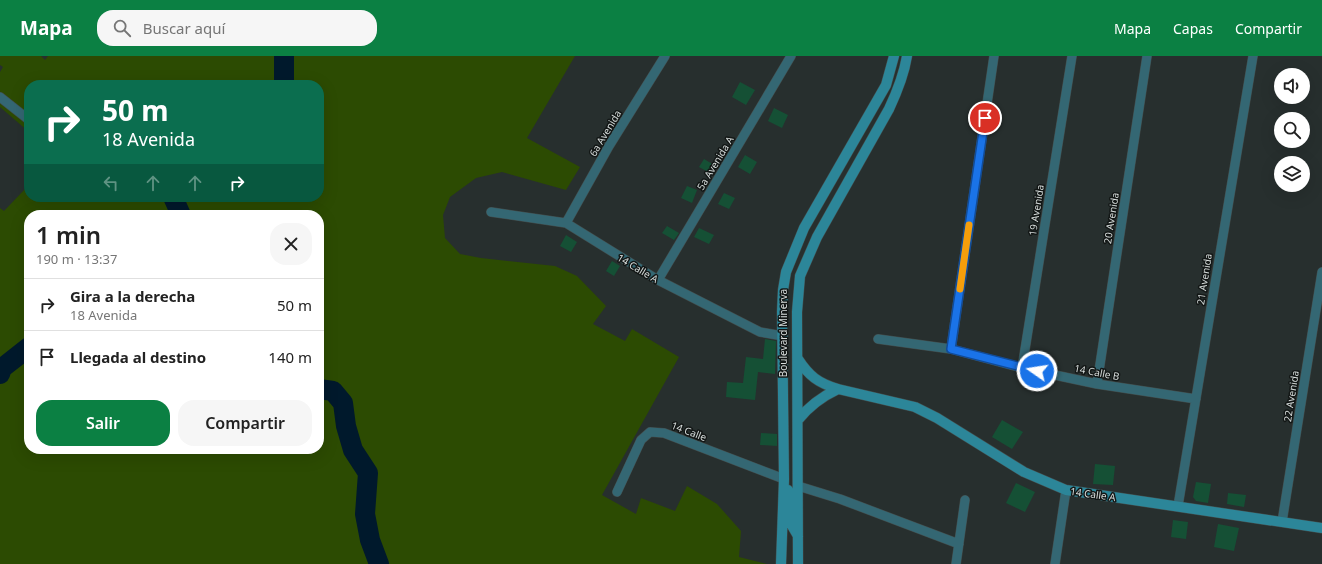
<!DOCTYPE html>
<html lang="es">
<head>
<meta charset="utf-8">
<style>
  :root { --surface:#fff; --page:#f6f6f6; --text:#222; --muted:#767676; --line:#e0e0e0; --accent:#0b8043 }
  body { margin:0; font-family:"Noto Sans",sans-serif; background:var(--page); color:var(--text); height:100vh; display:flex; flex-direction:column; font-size:15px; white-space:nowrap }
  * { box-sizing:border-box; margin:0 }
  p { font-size:13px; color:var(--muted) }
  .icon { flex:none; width:22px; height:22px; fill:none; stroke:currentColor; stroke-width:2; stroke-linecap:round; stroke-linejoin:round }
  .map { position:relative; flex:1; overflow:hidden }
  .sheet { position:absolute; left:24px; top:154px; width:300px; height:244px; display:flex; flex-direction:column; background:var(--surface); border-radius:16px; box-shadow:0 4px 16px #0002 }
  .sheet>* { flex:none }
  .top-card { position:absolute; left:24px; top:24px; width:300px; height:122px; border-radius:16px; box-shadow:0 4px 16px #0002; background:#0b6e4f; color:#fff; overflow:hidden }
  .tools { position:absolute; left:1274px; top:12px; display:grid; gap:8px }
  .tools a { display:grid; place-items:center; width:36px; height:36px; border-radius:50%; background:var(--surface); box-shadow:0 4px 16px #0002; font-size:20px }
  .pin { position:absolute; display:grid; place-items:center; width:34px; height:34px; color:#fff; margin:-17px; border:2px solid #fff; border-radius:50%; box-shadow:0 1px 4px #0007 }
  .me { position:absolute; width:44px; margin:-22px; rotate:283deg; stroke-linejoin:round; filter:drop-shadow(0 0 3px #0008) }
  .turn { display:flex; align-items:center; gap:14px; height:84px; padding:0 12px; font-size:18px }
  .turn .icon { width:52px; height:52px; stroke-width:2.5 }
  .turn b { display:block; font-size:28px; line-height:34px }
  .lanes { display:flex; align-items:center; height:38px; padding:0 12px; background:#0003; justify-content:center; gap:20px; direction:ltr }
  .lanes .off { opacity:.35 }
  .round { display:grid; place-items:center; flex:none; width:42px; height:42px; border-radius:16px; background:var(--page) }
  .headline { display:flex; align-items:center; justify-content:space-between; height:68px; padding:0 12px }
  h1 { font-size:24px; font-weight:600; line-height:30px }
  .primary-button { display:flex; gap:8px; margin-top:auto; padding:8px 12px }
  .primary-button a { flex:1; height:46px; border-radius:16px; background:var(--accent); color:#fff; font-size:16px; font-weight:600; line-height:46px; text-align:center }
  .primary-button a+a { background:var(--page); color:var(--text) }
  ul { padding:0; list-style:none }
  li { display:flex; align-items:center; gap:12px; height:52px; padding:0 12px; border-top:1px solid var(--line) }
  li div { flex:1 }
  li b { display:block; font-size:15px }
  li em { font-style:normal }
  header { display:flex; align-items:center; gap:24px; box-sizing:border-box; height:56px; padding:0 20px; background:var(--accent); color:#fff }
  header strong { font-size:19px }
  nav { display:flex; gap:22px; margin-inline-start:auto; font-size:14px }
  .search { width:280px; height:36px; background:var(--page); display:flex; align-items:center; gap:10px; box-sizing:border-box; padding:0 14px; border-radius:16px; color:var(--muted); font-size:15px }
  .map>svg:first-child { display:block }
  .green { fill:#2c4b02; fill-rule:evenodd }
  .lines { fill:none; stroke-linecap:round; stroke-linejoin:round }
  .river { stroke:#00192c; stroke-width:20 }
  .building { fill:#155035 }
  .street-casing { stroke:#434b4a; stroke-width:10 }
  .secondary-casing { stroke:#434b4a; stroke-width:11 }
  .street { stroke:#346773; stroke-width:9 }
  .secondary { stroke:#2c8699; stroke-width:10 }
  .route-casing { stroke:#114b97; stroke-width:10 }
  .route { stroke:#1a73e8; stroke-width:7 }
  .slow { stroke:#f59e0b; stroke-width:7 }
  .labels { text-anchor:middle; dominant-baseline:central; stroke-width:3; stroke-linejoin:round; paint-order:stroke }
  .street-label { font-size:10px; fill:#d8dedd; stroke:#131716 }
</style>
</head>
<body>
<header>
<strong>Mapa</strong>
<div class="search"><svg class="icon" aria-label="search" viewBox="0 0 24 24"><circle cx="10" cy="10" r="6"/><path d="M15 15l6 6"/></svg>Buscar aquí</div>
<nav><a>Mapa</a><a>Capas</a><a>Compartir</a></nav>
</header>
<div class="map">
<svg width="1322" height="508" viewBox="0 0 1322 508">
  <rect width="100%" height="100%" fill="#272f2e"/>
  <path class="green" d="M0,0H41L45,4L48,0H575L527,82L580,111L566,134L502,116L476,122L450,141L443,159L445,182L460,198L481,202L555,210L577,220L606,250L593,268L625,285L632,273L679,301L602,439L636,458L641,442L675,455L687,430L717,448L741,475L739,501L767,508H0V152L4,155L25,133L29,136V141H36L40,144L43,141H57L60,144L63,141H319V29H29V76L0,51V16L3,11L0,9ZM29,159H319V393H29Z"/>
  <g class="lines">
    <path class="river" d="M284,0V29
      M173,141L181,159
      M0,318L2,312L29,291
      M319,333L333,335L343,347L346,370L353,394L368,417L365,458L370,484L379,508"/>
  </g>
  <path class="building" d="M740,26L755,34L746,49L732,41Z
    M774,52L788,59L782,72L768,65Z
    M745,99L757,106L750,118L738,111Z
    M704,103L714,109L710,117L699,111Z
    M687,130L697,134L692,147L681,142Z
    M724,137L735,142L729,153L718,148Z
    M667,170L679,177L674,184L662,177Z
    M699,172L714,179L709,188L694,181Z
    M566,179L577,186L571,196L560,190Z
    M612,205L620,210L614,220L606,215Z
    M765,283L776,285L775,318L758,316L755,344L726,341L727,326L743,327L746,301L763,303Z
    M1002,364L1023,376L1012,393L992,381Z
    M761,377L777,378V390L760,389Z
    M1095,408L1115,410L1113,429L1093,428Z
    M1196,426L1211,428L1208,447L1196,445L1193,441Z
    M1016,427L1035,436L1025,456L1006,447Z
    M1228,437L1246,439L1244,451L1227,448Z
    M1173,464L1188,466L1186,483L1171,481Z
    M1218,468L1239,472L1234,495L1214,491Z"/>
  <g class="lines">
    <g class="street-casing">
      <path id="street" d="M0,41L29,64
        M491,156L566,167L658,224L760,276L783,280
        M566,167L609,90L665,0
        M658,224L791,0
        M878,283L951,293L1022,312L1097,328L1196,343
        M951,293L994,0
        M1022,312L1072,0
        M1097,328L1147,0
        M798,430L840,443L959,488
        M617,436L641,384L650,376L664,377L784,423
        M1178,450L1253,0
        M1282,466L1322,216
        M956,508L965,444
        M1055,508L1066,434"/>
    </g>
    <g class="secondary-casing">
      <path id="secondary" d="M798,303C809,320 818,327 838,333L915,351L937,362L1024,416L1066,434L1322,472
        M798,364C809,350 821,341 838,333
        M788,434L791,468L798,480
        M781,508L784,423L782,256L783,234L786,216L804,172L886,29L894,0
        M798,508L797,256L800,220L817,181L889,53C897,36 904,19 907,0"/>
    </g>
    <use href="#street" class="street"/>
    <use href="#secondary" class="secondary"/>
  </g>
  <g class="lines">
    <g class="route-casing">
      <path id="route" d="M985,62L951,293L1037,315"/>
    </g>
    <use href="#route" class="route"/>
    <path class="slow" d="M960,233L969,169"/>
  </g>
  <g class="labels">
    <g class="street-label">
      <text transform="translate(605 77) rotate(-59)">6a Avenida</text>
      <text transform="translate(715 107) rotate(-59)">5a Avenida A</text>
      <text transform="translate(1036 154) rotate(-81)">19 Avenida</text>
      <text transform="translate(1111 162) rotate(-81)">20 Avenida</text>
      <text transform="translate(638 212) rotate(31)">14 Calle A</text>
      <text transform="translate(1204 223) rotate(-81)">21 Avenida</text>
      <text transform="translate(783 277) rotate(-90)">Boulevard Minerva</text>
      <text transform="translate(1097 316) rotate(11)">14 Calle B</text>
      <text transform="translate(1291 340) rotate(-81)">22 Avenida</text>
      <text transform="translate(689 375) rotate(21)">14 Calle</text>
      <text transform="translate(1093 438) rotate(8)">14 Calle A</text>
    </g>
  </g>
</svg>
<div class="tools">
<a><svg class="icon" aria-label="sound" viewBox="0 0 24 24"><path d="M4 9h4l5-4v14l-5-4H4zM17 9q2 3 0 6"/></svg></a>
<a><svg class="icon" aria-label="search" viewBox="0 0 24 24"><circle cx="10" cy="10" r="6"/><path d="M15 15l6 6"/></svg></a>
<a><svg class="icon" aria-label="layers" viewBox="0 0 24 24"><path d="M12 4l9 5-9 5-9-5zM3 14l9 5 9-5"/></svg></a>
</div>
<div class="pin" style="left:985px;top:62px;background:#d93025"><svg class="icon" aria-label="arrive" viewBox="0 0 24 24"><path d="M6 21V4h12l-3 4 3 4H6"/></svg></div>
<svg class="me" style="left:1037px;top:315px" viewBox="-20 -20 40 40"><circle r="17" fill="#1a73e8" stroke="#fff" stroke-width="3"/><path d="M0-11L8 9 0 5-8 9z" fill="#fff"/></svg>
<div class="top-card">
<div class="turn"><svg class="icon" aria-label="right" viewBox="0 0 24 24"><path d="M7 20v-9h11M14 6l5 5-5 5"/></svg><div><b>50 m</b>18 Avenida</div></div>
<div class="lanes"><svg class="icon off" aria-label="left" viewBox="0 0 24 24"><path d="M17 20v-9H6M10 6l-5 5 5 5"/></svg><svg class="icon off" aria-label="ahead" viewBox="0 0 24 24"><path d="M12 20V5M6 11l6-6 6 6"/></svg><svg class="icon off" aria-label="ahead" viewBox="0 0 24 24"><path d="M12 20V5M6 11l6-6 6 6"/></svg><svg class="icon" aria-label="right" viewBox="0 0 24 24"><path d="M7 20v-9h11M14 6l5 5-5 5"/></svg></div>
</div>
<section class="sheet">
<div class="headline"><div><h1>1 min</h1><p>190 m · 13:37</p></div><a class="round"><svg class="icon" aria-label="close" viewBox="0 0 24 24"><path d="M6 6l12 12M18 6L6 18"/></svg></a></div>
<ul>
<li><svg class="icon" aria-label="right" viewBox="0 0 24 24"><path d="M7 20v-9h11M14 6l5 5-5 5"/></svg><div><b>Gira a la derecha</b><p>18 Avenida</p></div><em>50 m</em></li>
<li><svg class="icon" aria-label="arrive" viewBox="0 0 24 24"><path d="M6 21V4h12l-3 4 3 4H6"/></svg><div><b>Llegada al destino</b></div><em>140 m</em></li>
</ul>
<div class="primary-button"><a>Salir</a><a>Compartir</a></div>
</section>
</div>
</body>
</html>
